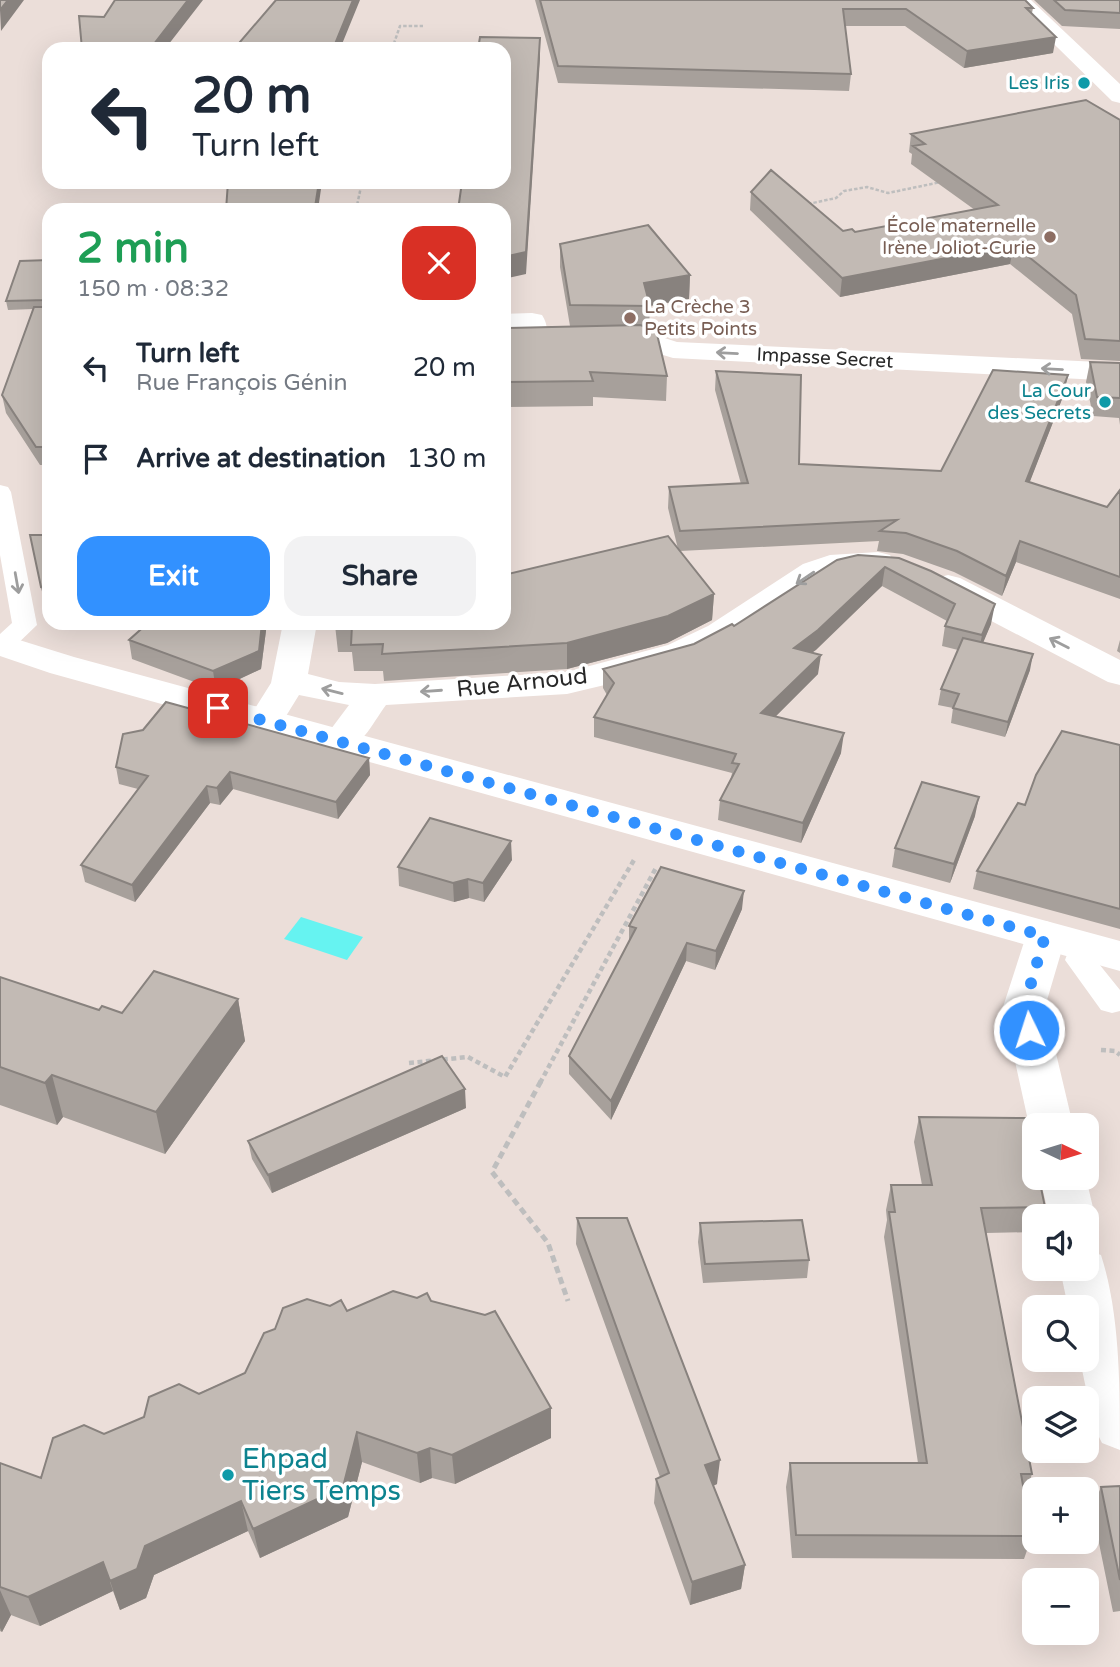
<!DOCTYPE html>
<html lang="en">
<head>
<meta charset="utf-8">
<style>
  :root { --surface:#fff; --page:#f2f2f3; --text:#1f2937; --muted:#747a83; --accent:#3291ff }
  body { margin:0; font-family:"Varela Round",sans-serif; background:var(--page); color:var(--text); height:100vh; display:flex; flex-direction:column; font-size:26px; white-space:nowrap }
  * { box-sizing:border-box; margin:0 }
  p { font-size:23px; color:var(--muted) }
  .icon { flex:none; width:38px; height:38px; fill:none; stroke:currentColor; stroke-width:2; stroke-linecap:round; stroke-linejoin:round }
  .map { position:relative; flex:1; overflow:hidden }
  .details { position:absolute; left:42px; top:203px; width:469px; height:427px; display:flex; flex-direction:column; background:var(--surface); border-radius:21px; box-shadow:0 7px 28px #0002 }
  .details>* { flex:none }
  .guide { position:absolute; left:42px; top:42px; width:469px; height:147px; border-radius:21px; box-shadow:0 7px 28px #0002; background:#fff; color:var(--text); overflow:hidden }
  .needle { width:46px; rotate:94deg }
  .fabs { position:absolute; left:1022px; top:1113px; display:grid; gap:14px }
  .fabs a { display:grid; place-items:center; width:77px; height:77px; border-radius:14px; background:var(--surface); box-shadow:0 7px 28px #0002; font-size:35px }
  .pin { position:absolute; display:grid; place-items:center; width:60px; height:60px; color:#fff; margin:-30px; border-radius:14px; box-shadow:0 4px 10px #0006 }
  .me { position:absolute; width:77px; margin:-38px; rotate:356deg; stroke-linejoin:round; filter:drop-shadow(0 0 5px #0008) }
  .turn { display:flex; align-items:center; gap:24px; height:147px; padding:0 35px; font-size:32px }
  .turn .icon { width:91px; height:91px; stroke-width:2.5 }
  .turn b { display:block; font-size:49px; line-height:60px }
  .round { display:grid; place-items:center; flex:none; width:74px; height:74px; border-radius:21px; background:var(--page) }
  .head { display:flex; align-items:center; justify-content:space-between; height:119px; padding:0 35px }
  h1 { font-size:42px; font-weight:800; line-height:52px; color:#1e9e55 }
  .primary-button { display:flex; gap:14px; margin-top:auto; padding:14px 35px }
  .primary-button a { flex:1; height:80px; border-radius:21px; background:var(--accent); color:#fff; font-size:28px; font-weight:800; line-height:80px; text-align:center }
  .primary-button a+a { background:var(--page); color:var(--text) }
  ul { padding:0; list-style:none }
  li { display:flex; align-items:center; gap:21px; height:91px; padding:0 35px }
  li div { flex:1 }
  li b { display:block; font-size:26px }
  li em { font-style:normal }
  .map>svg:first-child { display:block }
  .water { fill:#66f3f1 }
  .lines { fill:none; stroke-linecap:round; stroke-linejoin:round }
  .path-far2 { stroke:#bebebe; stroke-width:2.5; stroke-dasharray:3.5 2; stroke-linecap:butt }
  .path-far1 { stroke:#bebebe; stroke-width:4.5; stroke-dasharray:5 3.5; stroke-linecap:butt }
  .path { stroke:#bebebe; stroke-width:5; stroke-dasharray:7 4.5; stroke-linecap:butt }
  .service { fill:#fff; fill-rule:evenodd }
  .minor { fill:#fff; fill-rule:evenodd }
  .secondary { fill:#fff; fill-rule:evenodd }
  .wall { fill:#a7a09b }
  .shaded-wall { fill:#88827e }
  .building { fill:#c2bab4; stroke:#88827e; stroke-width:2 }
  .oneway { stroke:#9e9e9e }
  .route { stroke:#3291ff; stroke-width:12; stroke-dasharray:0 21.6 }
  .culture-dot { fill:#0f9aa8; stroke:#fff; stroke-width:2.5 }
  .education-dot { fill:#8d6e63; stroke:#fff; stroke-width:2.5 }
  .labels { text-anchor:middle; dominant-baseline:central; stroke-width:7; stroke-linejoin:round; paint-order:stroke }
  .far-culture-label { font-size:19px; fill:#0d838f; stroke:#fff; text-anchor:end }
  .far-education-label { font-size:19px; fill:#785e54; stroke:#fff; text-anchor:end }
  .far-street-label { font-size:19px; fill:#282828; stroke:#fff }
  .street-label { font-size:23px; fill:#282828; stroke:#fff }
  .near-culture-label { font-size:28px; fill:#0d838f; stroke:#fff; text-anchor:start }
</style>
</head>
<body>
<div class="map">
<svg width="1120" height="1667" viewBox="0 0 1120 1667">
  <rect width="100%" height="100%" fill="#ebded9"/>
  <path class="water" d="M301,917L363,937L347,960L284,939Z"/>
  <g class="lines">
    <path class="path-far2" d="M392,49L400,26H423
      M808,204L836,198L844,191L867,187L888,193L941,182
      M356,210L362,182"/>
    <path class="path-far1" d="M1101,1050L1115,1051L1120,1055
      M409,1063L468,1057L505,1077L634,860
      M540,1083L657,866"/>
    <path class="path" d="M541,1081L492,1172L548,1243L568,1301"/>
    <path class="service" d="M0,485L8,487L11,492L37,625L11,650L2,653L0,634L12,623L0,555Z
      M1084,936L1095,939L1099,947L1095,959L1120,990V1011L1112,1013L1101,1010L1065,960L1073,939Z"/>
    <path class="minor" d="M532,313L542,315C548,324 549,335 543,344L504,345V314Z
      M643,331L677,342L1120,363V381L673,358L640,348L610,349L600,347L596,341L600,335Z
      M878,552L890,555L894,562L890,569L835,574L827,578L732,640L692,661L638,677L567,694L386,705C369,728 358,758 327,749L322,741L349,705L299,695L278,729L265,733L252,729L247,721L271,683L283,623H317L308,674L339,682L375,684L567,672L668,645L708,626L803,564L830,555Z
      M948,575L960,578L1120,660V685L1108,682L936,592L931,585L936,578Z
      M1046,921L1060,926L1066,936L1045,1007L1073,1125H1034V1136L1029,1125L1003,1007L1026,936L1032,926Z
      M1040,1178H1086L1095,1216L1089,1230L1087,1216H1049Z
      M1087,1250L1101,1255C1120,1314 1120,1386 1120,1450L1102,1443L1094,1427L1080,1360H1087V1307H1068L1060,1269H1087Z"/>
    <path class="secondary" d="M1009,0H1031L1120,84V103L1112,101Z
      M0,634L74,657L1120,941V971L50,673L0,656Z"/>
  </g>
  <path class="wall" d="M535,0H1025L1033,8L1032,13L1053,53L964,68L905,26H845L851,74L849,91L558,83Z
    M1034,0H1120V29L1062,26Z
    M1120,120V361L1081,359L1072,314L1010,264L840,297L750,210L751,192L843,231L855,232L975,210L911,164L912,154L909,152L911,134Z
    M560,244L690,275L689,299L650,306L649,328L667,376L666,401L593,397V406L504,407V328L570,326L560,267Z
    M49,260V465H40L6,413L2,395L33,309L8,310L6,301Z
    M1090,362L1120,363V425L1119,418L1093,416L1086,382Z
    M716,371L799,464L941,471L1064,394L1029,483L1107,507L1120,490V599L1016,562L1002,596L954,572L903,554L877,551L879,541L680,551L714,594L712,620L667,643L567,669L384,681L383,671H354L352,652H338L335,625L678,549L668,508L669,487L741,484L715,390Z
    M899,558L991,624L983,642L1030,670L1005,737L951,723L953,708L938,705L941,689L958,650L942,646L945,626L947,621L882,586L812,652L818,674L775,717L841,753L801,843L718,820L720,800L731,778L732,773L594,737V717L607,695L603,688V669L694,644L734,626Z
    M148,623H267L261,669L216,690L132,659L129,640Z
    M1120,640V653L1117,651Z
    M1120,745V929L973,889L977,871L1025,805Z
    M369,758L370,775L338,819L233,789L220,805L210,803L135,902L85,882L81,865L138,789L119,784L116,767Z
    M975,816L950,883L892,867L895,848Z
    M512,860L484,902L469,898L454,902L399,886L398,867Z
    M742,909L715,970L686,961L611,1120L569,1074V1056L629,942V926Z
    M0,977L99,1010L122,1013L238,999L245,1041L165,1154L63,1117L57,1125L0,1105Z
    M466,1108L272,1193L252,1159L248,1141Z
    M919,1117L1045,1207L1043,1216H1034V1232L986,1233L1032,1474L1025,1495L1032,1536L1024,1559L792,1558L786,1487L790,1463H918L884,1237L887,1220L886,1210L891,1185H922L914,1142Z
    M577,1218L717,1484L713,1486L745,1565L741,1589L690,1605L654,1503L656,1479L660,1477L576,1244Z
    M700,1223L809,1260L807,1278L703,1283L698,1242Z
    M431,1301L551,1438L455,1484L432,1478L420,1483L362,1462L348,1517L260,1558L248,1531L154,1575L146,1598L120,1610L113,1591L40,1626L11,1615L2,1632L0,1631V1463L41,1478L104,1434L245,1373L347,1311Z
    M1120,1486V1611L1113,1612L1092,1509L1101,1487Z"/>
  <path class="shaded-wall" d="M8,0H24L1,31L0,10Z
    M188,0H203L165,49H150Z
    M353,0H360L340,49H333Z
    M1056,37L1053,53L964,68L967,51Z
    M540,38V58L526,274L504,279V257Z
    M319,182H322L318,210L315,207Z
    M1014,245L1010,264L840,297L842,278Z
    M690,275L689,299L643,307L644,283Z
    M1068,375L1064,394L1022,502L1026,481Z
    M1020,541L1016,562L1002,596L1006,576Z
    M885,567L882,586L816,650L792,667L794,648Z
    M49,585V605H45L41,587Z
    M714,594L712,620L667,643L567,669V643Z
    M995,604L991,624L978,655L982,635Z
    M262,623H267L261,669L216,690L213,671Z
    M1033,654L1030,670L1005,737L1008,722Z
    M821,655L818,674L759,733L761,713Z
    M844,733L841,753L801,843L803,823Z
    M369,758L370,775L338,819L336,802Z
    M230,772L233,789L220,805L217,788Z
    M207,786L210,803L135,902L132,885Z
    M979,797L975,816L950,883L954,864Z
    M511,841L512,860L484,902L483,883Z
    M468,879L469,898L454,902L453,883Z
    M744,891L742,909L715,970L716,951Z
    M687,943L686,961L611,1120V1101Z
    M238,999L245,1041L165,1154L156,1112Z
    M52,1075L63,1117L57,1125L45,1083Z
    M465,1089L466,1108L272,1193L268,1175Z
    M551,1408V1438L455,1484L452,1455Z
    M357,1432L362,1462L348,1517L260,1558L253,1529Z
    M430,1448L432,1478L420,1483L417,1453Z
    M720,1460L717,1484L703,1490L705,1465Z
    M241,1501L248,1531L154,1575L146,1598L120,1610L110,1581L145,1546Z
    M103,1562L113,1591L40,1626L28,1597Z
    M745,1565L741,1589L690,1605L692,1582Z
    M0,1590L11,1615L2,1632L0,1628Z"/>
  <path class="building" d="M0,0H8L0,10Z
    M115,0H188L150,49H82L79,16L104,17Z
    M276,0H353L333,49H234Z
    M540,0H1025L1033,8H1026L1056,37L967,51L906,9H843L851,74L558,66Z
    M1054,0H1120V13L1065,10Z
    M480,37L540,38L526,252L504,257V210H458L462,182H504V49H478Z
    M1086,100L1120,120V341L1085,339L1076,295L1014,245L842,278L751,192L771,170L843,231L852,229L855,232L998,205L913,146L925,144L911,134Z
    M228,182H319L315,207H330V210H226Z
    M648,225L690,275L644,283L650,306L570,305L560,244Z
    M49,260V296L47,300L6,301L20,261Z
    M34,307H49V447H36L2,395Z
    M640,325L656,330L667,376L590,372L593,381L504,382V328Z
    M1090,362L1120,363V398L1097,397Z
    M993,370L1068,375L1026,481L1107,507L1120,490V577L1020,541L1006,576L957,551L906,533L880,531L897,520L680,531L669,487L748,483L716,371L801,375L799,464L941,471Z
    M49,500V585L41,587L30,535H44Z
    M668,536L714,594L668,616L567,643L382,654L383,644L351,645L352,625H335L336,623H504V575Z
    M858,555L899,558L931,571L995,604L982,635L945,626L955,604L885,567L818,630L794,648L821,655L761,713L844,733L803,823L720,800L739,764L732,763L736,754L594,717L614,683L603,669L694,644L732,624L734,626L837,560Z
    M148,623H262L259,651L213,671L129,640Z
    M963,638L1033,654L1008,722L953,708L959,694L941,689Z
    M166,702L369,758L336,802L230,772L217,788L207,786L132,885L81,865L148,776L116,767L123,734L143,730Z
    M1062,731L1120,745V909L977,871L1018,803L1025,805L1036,775Z
    M922,782L979,797L954,864L895,848Z
    M430,818L511,841L483,883L468,879L453,883L398,867Z
    M661,867L744,891L716,951L687,943L611,1101L569,1056L636,928L629,926Z
    M154,971L238,999L156,1112L52,1075L45,1083L0,1067V977L99,1010L102,1006L122,1013Z
    M442,1056L465,1089L268,1175L248,1141Z
    M919,1117L1025,1118L1034,1158V1178H1039L1045,1207L981,1208L1032,1474H1021L1032,1536L796,1535L790,1463H927L889,1212H895L891,1185H932Z
    M577,1218H627L720,1460L705,1465L745,1565L692,1582L656,1479L669,1473Z
    M802,1220L809,1260L705,1264L700,1223Z
    M393,1291L417,1298L427,1293L431,1301L485,1315L495,1311L551,1408L452,1455L430,1448L417,1453L357,1432L343,1487L253,1529L241,1501L145,1546L137,1569L110,1581L103,1562L28,1597L0,1587V1463L41,1478L53,1438L84,1425L104,1434L144,1417L149,1397L179,1384L199,1394L245,1373L264,1333L275,1329L283,1308L307,1299L330,1306L341,1300L347,1311Z
    M1120,1486V1580L1101,1487Z"/>
  <defs><path id="oneway-shaft" d="M-6 0H5M1.5-3L5.5 0L1.5 3" fill="none" stroke-width="1.6" stroke-linecap="round" stroke-linejoin="round" transform="scale(1.75)"/></defs>
  <g class="oneway">
    <use href="#oneway-shaft" transform="translate(727 353) rotate(-177)"/>
    <use href="#oneway-shaft" transform="translate(1052 369) rotate(-177)"/>
    <use href="#oneway-shaft" transform="translate(805 578) rotate(146)"/>
    <use href="#oneway-shaft" transform="translate(17 583) rotate(80)"/>
    <use href="#oneway-shaft" transform="translate(1059 643) rotate(-153)"/>
    <use href="#oneway-shaft" transform="translate(332 691) rotate(-166)"/>
    <use href="#oneway-shaft" transform="translate(431 691) rotate(176)"/>
  </g>
  <g class="lines">
    <path class="route" d="M218,708L1045,936L1024,1007L1029,1030"/>
  </g>
  <g class="culture-dot">
    <circle cx="1084" cy="83" r="7"/>
    <circle cx="1105" cy="402" r="7"/>
    <circle cx="228" cy="1475" r="7"/>
  </g>
  <g class="education-dot">
    <circle cx="1050" cy="237" r="7"/>
    <circle cx="630" cy="318" r="7"/>
  </g>
  <g class="labels">
    <g class="far-culture-label">
      <text x="1070" y="83">Les Iris</text>
      <text x="1091" y="391">La Cour<tspan x="1091" dy="22">des Secrets</tspan></text>
    </g>
    <g class="far-education-label">
      <text x="1036" y="226">École maternelle<tspan x="1036" dy="22">Irène Joliot-Curie</tspan></text>
      <text x="644" y="307" text-anchor="start">La Crèche 3<tspan x="644" dy="22">Petits Points</tspan></text>
    </g>
    <g class="far-street-label">
      <text transform="translate(825 358) rotate(3)">Impasse Secret</text>
    </g>
    <g class="street-label">
      <text transform="translate(522 683) rotate(-6)">Rue Arnoud</text>
    </g>
    <g class="near-culture-label">
      <text x="242" y="1459">Ehpad<tspan x="242" dy="32">Tiers Temps</tspan></text>
    </g>
  </g>
</svg>
<div class="fabs">
<a><svg class="needle" viewBox="-14 -14 28 28"><path d="M0-13l5 13h-10z" fill="#e53935"/><path d="M0 13l5-13h-10z" fill="#747a83"/></svg></a>
<a><svg class="icon" aria-label="sound" viewBox="0 0 24 24"><path d="M4 9h4l5-4v14l-5-4H4zM17 9q2 3 0 6"/></svg></a>
<a><svg class="icon" aria-label="search" viewBox="0 0 24 24"><circle cx="10" cy="10" r="6"/><path d="M15 15l6 6"/></svg></a>
<a><svg class="icon" aria-label="layers" viewBox="0 0 24 24"><path d="M12 4l9 5-9 5-9-5zM3 14l9 5 9-5"/></svg></a>
<a>+</a>
<a>−</a>
</div>
<div class="pin" style="left:218px;top:708px;background:#d93025"><svg class="icon" aria-label="arrive" viewBox="0 0 24 24"><path d="M6 21V4h12l-3 4 3 4H6"/></svg></div>
<svg class="me" style="left:1029px;top:1030px" viewBox="-20 -20 40 40"><circle r="17" fill="#3291ff" stroke="#fff" stroke-width="3"/><path d="M0-11L8 9 0 5-8 9z" fill="#fff"/></svg>
<div class="guide">
<div class="turn"><svg class="icon" aria-label="left" viewBox="0 0 24 24"><path d="M17 20v-9H6M10 6l-5 5 5 5"/></svg><div><b>20 m</b>Turn left</div></div>
</div>
<section class="details">
<div class="head"><div><h1>2 min</h1><p>150 m · 08:32</p></div><a class="round" style="background:#d93025;color:#fff"><svg class="icon" aria-label="close" viewBox="0 0 24 24"><path d="M6 6l12 12M18 6L6 18"/></svg></a></div>
<ul>
<li><svg class="icon" aria-label="left" viewBox="0 0 24 24"><path d="M17 20v-9H6M10 6l-5 5 5 5"/></svg><div><b>Turn left</b><p>Rue François Génin</p></div><em>20 m</em></li>
<li><svg class="icon" aria-label="arrive" viewBox="0 0 24 24"><path d="M6 21V4h12l-3 4 3 4H6"/></svg><div><b>Arrive at destination</b></div><em>130 m</em></li>
</ul>
<div class="primary-button"><a>Exit</a><a>Share</a></div>
</section>
</div>
</body>
</html>
